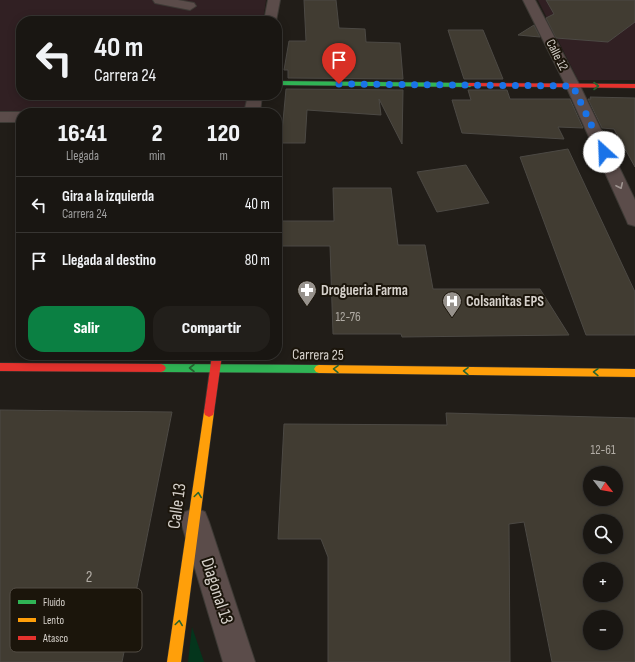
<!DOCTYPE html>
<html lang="es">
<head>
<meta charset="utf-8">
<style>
  :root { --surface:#191612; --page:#221f1b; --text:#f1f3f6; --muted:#9f9f9f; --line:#373532; --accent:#0b8043 }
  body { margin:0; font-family:"Sofia Sans Condensed",sans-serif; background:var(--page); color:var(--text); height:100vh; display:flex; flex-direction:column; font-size:15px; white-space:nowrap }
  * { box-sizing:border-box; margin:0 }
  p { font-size:13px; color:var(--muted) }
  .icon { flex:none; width:22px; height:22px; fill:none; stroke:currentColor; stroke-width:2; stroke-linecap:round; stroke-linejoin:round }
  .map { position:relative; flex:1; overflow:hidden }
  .panel { position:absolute; left:16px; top:108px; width:266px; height:252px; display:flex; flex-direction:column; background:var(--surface); border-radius:16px; box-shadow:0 2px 10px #0003,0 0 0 1px var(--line) }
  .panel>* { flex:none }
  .hud { position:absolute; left:16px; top:16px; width:266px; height:84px; border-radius:16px; box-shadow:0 2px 10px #0003,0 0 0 1px var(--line); background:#191612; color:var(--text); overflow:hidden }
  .needle { width:26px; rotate:121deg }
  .tools { position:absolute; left:583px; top:466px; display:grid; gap:8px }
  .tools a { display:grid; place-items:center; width:40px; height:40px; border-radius:50%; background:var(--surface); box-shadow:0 2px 10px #0003,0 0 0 1px var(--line); font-size:20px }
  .pin { position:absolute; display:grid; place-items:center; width:34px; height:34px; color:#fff; margin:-41px -17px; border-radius:50% 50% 50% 0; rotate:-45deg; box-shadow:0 0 4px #0007 }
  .pin .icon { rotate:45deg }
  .me { position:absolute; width:44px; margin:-22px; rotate:335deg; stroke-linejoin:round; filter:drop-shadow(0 0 3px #0008) }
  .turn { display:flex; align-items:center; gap:14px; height:84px; padding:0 12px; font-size:18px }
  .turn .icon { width:52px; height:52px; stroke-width:2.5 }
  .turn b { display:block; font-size:28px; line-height:34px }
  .eta { display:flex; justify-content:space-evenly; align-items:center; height:68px; text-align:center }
  .eta b { font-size:24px; font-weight:800; line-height:28px }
  .action { display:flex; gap:8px; margin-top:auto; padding:8px 12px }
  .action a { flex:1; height:46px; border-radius:16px; background:var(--accent); color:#fff; font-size:16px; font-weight:800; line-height:46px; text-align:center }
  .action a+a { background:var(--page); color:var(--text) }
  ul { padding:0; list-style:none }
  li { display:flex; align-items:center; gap:12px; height:56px; padding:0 12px; border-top:1px solid var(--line) }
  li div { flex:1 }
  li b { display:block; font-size:15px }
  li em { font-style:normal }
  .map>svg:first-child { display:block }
  .education { fill:#312023 }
  .green { fill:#04351c }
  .building { fill:#413c32; stroke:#4c4944; fill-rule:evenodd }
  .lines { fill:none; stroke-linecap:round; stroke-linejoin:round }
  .street-casing { stroke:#3d3a35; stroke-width:2 }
  .fast-casing { stroke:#3d3a35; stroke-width:1 }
  .slow-casing { stroke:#3d3a35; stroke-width:1 }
  .jam-casing { stroke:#3d3a35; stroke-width:1 }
  .street { fill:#5b4c4a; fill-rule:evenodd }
  .fast { fill:#30b455; fill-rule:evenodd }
  .slow { fill:#ff9f0a; fill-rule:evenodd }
  .jam { fill:#e5322d; fill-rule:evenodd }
  .oneway { stroke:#266430 }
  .oneway2 { stroke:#9f9591 }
  .route { stroke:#1a73e8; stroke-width:7; stroke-dasharray:0 12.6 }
  .labels { text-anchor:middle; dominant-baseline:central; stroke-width:4; stroke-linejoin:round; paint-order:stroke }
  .far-street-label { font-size:13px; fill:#d6d1cb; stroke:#1b150b }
  .number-label { font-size:13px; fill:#b1aca5 }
  .poi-label { font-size:15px; font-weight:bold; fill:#d6d1cb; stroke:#1b150b; text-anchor:start }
  .street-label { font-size:15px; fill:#d6d1cb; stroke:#1b150b }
  .near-number-label { font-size:16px; fill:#b1aca5 }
  .near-street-label { font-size:18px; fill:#d6d1cb; stroke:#1b150b }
  .key { fill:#1b150b; stroke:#534d45; stroke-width:1 }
  .key-label { font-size:11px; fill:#d6d1cb }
</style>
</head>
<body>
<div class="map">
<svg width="635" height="662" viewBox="0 0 635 662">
  <rect width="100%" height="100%" fill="#211d18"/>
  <path class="education" d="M0,0H266L263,21H21V95H253L250,113L0,111Z
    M538,0H635V80H578Z"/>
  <path class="green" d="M192,627L204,662H188Z"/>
  <path class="building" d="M304,0H336L339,28L365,29L366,42L400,43L403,79L288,78V70H284L289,41H306Z
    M546,0H635V22L608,42L556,38L546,18L554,14Z
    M534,25L540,37L518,35Z
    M448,30H483L503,79H464Z
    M286,89L403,90L402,144L379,99L381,115L307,110L305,143H281Z
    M468,90H507L510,99H570L583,128L558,127L564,139L462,133L452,100H471Z
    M590,97L635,98V167L614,129L602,128L588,99H591Z
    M568,149L635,292V335H586L520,157Z
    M466,165L489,203L437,212L417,172Z
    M333,188H391L398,245H425L433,289H540L569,335L402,337L401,334H333L330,246H277V221H334Z
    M0,410L172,412L122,662H0Z
    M446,413L635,418V662H552L524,522L509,524L510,662H328V557L321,539H278L284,424L447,425ZM590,473H616V499H590ZM590,521H616V547H590ZM590,569H616V595H590ZM590,617H616V643H590Z"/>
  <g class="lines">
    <g class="street-casing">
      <path id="street" d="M153,0H178L194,3L196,6L190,10L155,3Z
        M268,0H280L276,21H264Z
        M523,0H535L580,86L635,200V226L628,224L626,219L566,86Z
        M248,95H262L260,113H244Z
        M0,112H21L24,113H21V122H0Z
        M195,508L205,512L209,522L255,662H223L181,522L185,512Z"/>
    </g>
    <g class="fast-casing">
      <path id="fast" d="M277,81L470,83L473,85L470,87L277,85Z
        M161,364L319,365L322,366L324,369L322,372L319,373L161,372L158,371L156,368L158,365Z"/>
    </g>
    <g class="slow-casing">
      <path id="slow" d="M319,365L635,369V377L319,373L316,372L314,369L316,366Z
        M209,407L213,409L214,412L181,662H167L204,412L205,409Z"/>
    </g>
    <g class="jam-casing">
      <path id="jam" d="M470,83L635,84V88L468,86V84Z
        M212,355H222L214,412L213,415L209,417L205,415L204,412Z
        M0,363L161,364L164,365L166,368L164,371L161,372L0,371Z"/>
    </g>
    <use href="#street" class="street"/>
    <use href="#fast" class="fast"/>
    <use href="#slow" class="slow"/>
    <use href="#jam" class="jam"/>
  </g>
  <defs><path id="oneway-chevron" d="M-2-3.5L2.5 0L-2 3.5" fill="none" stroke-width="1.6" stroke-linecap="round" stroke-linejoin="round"/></defs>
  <g class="oneway">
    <use href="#oneway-chevron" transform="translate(596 86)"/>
    <use href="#oneway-chevron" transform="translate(192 368) rotate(-180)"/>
    <use href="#oneway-chevron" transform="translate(336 369) rotate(-179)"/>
    <use href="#oneway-chevron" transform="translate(466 371) rotate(-179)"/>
    <use href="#oneway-chevron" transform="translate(596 372) rotate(-179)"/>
    <use href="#oneway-chevron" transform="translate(198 495) rotate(-82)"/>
    <use href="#oneway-chevron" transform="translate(179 623) rotate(-82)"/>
  </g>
  <use class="oneway2" href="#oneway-chevron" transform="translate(620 186) rotate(65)"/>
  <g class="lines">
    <path class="route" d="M339,84L573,86L604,152"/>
  </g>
  <defs>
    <g id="pharmacy-pin" transform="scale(1)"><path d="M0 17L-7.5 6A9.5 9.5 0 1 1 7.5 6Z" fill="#97928c" stroke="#1b150b"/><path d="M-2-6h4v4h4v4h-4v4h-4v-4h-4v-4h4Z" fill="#fff"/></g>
    <g id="hospital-pin" transform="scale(1)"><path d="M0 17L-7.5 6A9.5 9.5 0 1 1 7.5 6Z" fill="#97928c" stroke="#1b150b"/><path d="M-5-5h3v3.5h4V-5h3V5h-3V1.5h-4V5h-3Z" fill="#fff"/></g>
  </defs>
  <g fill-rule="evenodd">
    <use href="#pharmacy-pin" x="307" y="290"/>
    <use href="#hospital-pin" x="452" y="301"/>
  </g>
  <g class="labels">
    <g class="far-street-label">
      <text transform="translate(557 55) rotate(63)">Calle 12</text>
    </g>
    <g class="number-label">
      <text x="348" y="317">12-76</text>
      <text x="603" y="450">12-61</text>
    </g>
    <g class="poi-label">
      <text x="321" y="290">Drogueria Farma</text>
      <text x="466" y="301">Colsanitas EPS</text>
    </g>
    <g class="street-label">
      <text transform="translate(318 355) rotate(1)">Carrera 25</text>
    </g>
    <g class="near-number-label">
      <text x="89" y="577">2</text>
    </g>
    <g class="near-street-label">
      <text transform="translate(177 506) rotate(-82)">Calle 13</text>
      <text transform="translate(217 591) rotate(72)">Diagonal 13</text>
    </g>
  </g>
  <rect x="10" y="588" width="132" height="64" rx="6" class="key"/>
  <rect x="18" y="600" width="18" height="4" fill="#30b455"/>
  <rect x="18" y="618" width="18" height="4" fill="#ff9f0a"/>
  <rect x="18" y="636" width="18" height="4" fill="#e5322d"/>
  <g class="key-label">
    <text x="43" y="606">Fluido</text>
    <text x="43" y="624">Lento</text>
    <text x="43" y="642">Atasco</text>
  </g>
</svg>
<div class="tools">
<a><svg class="needle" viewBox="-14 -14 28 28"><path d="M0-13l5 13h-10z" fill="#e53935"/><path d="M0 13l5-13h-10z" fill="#9f9f9f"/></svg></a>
<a><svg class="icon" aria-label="search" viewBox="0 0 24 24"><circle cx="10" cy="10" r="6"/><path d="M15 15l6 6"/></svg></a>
<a>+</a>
<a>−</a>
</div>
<div class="pin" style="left:339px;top:84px;background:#d93025"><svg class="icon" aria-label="arrive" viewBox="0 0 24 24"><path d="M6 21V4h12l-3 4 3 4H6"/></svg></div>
<svg class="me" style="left:604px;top:152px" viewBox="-20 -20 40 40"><circle r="19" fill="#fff"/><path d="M0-13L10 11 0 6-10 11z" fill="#1a73e8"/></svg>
<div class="hud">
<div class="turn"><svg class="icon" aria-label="left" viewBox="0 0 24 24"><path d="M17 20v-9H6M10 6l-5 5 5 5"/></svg><div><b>40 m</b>Carrera 24</div></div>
</div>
<section class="panel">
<div class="eta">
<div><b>16:41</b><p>Llegada</p></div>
<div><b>2</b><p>min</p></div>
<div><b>120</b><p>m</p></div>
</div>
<ul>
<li><svg class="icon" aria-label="left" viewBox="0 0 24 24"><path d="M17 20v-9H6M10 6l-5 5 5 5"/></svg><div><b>Gira a la izquierda</b><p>Carrera 24</p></div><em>40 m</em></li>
<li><svg class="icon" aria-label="arrive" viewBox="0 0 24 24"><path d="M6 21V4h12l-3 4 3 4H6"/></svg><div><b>Llegada al destino</b></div><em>80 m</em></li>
</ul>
<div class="action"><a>Salir</a><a>Compartir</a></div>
</section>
</div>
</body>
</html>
